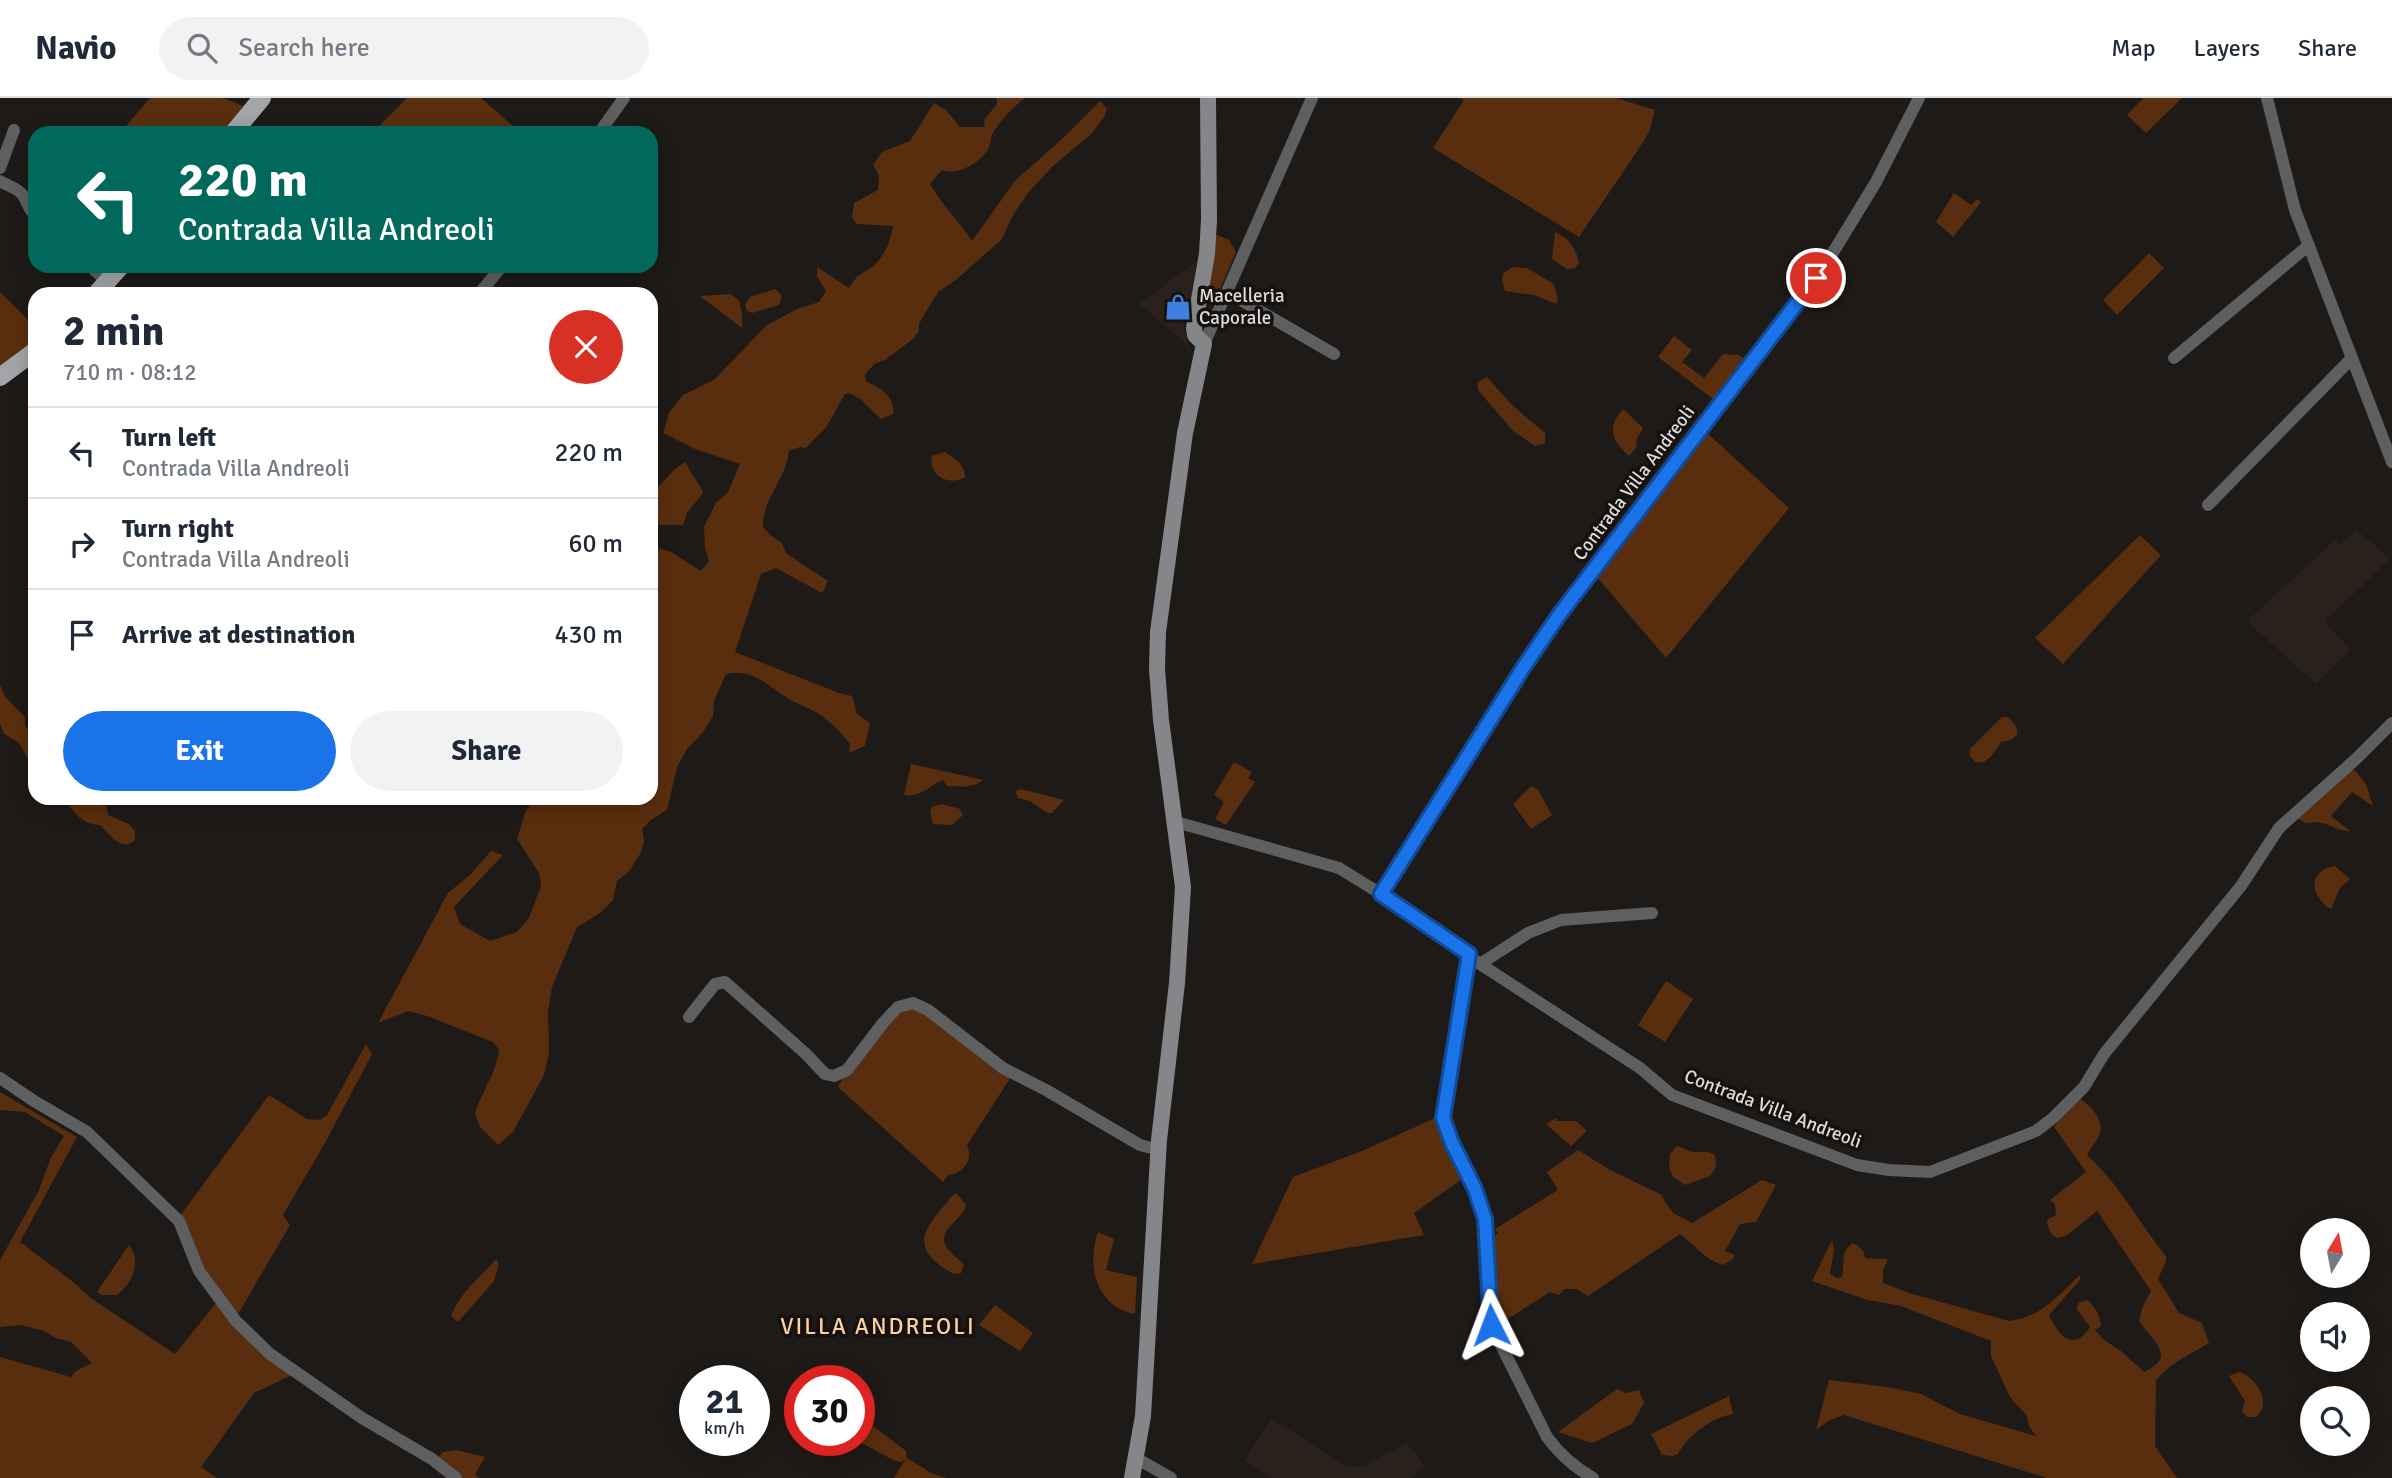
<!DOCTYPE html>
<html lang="en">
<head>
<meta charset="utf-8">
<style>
  :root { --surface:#fff; --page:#f2f2f3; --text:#1f2937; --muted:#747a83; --line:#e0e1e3; --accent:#1a73e8 }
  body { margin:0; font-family:Signika,sans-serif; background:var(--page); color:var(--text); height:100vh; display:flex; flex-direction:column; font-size:26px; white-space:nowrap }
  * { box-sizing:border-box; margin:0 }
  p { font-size:23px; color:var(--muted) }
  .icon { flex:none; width:38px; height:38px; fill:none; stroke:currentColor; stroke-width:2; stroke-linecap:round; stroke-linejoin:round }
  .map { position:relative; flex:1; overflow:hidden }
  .sheet { position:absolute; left:28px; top:189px; width:630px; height:518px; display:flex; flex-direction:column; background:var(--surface); border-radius:21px; box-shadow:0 4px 18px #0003 }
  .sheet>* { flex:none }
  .banner { position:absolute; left:28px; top:28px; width:630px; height:147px; border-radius:21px; box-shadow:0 4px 18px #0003; background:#00695c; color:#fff; overflow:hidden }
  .needle { width:46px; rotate:10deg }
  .controls { position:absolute; left:2300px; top:1120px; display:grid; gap:14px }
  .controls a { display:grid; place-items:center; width:70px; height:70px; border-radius:50%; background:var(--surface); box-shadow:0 4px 18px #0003; font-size:35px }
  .speed { position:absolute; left:679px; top:1267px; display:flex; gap:14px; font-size:35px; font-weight:700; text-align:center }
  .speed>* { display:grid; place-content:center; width:91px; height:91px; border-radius:50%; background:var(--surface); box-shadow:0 4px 18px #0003; line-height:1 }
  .speed small { font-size:18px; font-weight:400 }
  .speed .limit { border:10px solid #d22; background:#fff; color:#111 }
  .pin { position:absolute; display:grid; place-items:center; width:60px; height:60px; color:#fff; margin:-30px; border:4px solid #fff; border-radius:50%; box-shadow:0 2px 7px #0007 }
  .me { position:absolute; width:77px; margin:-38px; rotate:357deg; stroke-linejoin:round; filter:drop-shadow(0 0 5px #0008) }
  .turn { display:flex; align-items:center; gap:24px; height:147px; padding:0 35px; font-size:32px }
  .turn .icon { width:91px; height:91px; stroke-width:2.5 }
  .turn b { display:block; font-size:49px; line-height:60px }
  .round { display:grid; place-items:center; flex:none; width:74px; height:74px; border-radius:37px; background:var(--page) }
  .overview { display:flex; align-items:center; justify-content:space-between; height:119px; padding:0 35px }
  h1 { font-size:42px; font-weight:700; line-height:52px }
  .button { display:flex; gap:14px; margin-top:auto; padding:14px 35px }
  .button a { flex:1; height:80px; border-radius:42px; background:var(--accent); color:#fff; font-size:28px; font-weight:700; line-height:80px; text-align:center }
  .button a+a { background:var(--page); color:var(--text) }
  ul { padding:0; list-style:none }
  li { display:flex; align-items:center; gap:21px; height:91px; padding:0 35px; border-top:2px solid var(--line) }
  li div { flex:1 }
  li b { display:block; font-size:26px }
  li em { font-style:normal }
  header { display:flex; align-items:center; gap:42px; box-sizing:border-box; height:98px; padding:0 35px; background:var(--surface); border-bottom:2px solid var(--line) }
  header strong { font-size:33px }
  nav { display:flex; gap:38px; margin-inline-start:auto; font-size:24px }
  .search { width:490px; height:63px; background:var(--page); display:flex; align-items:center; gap:18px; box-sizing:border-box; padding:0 24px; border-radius:38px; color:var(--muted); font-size:26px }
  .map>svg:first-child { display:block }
  .built { fill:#2a211c }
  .green { fill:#592e0e }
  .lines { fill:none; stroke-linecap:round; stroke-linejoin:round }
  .minor { stroke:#5e5f61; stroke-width:12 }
  .secondary { stroke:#858689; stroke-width:16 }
  .primary { stroke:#a3a5a9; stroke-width:18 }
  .route-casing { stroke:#114b97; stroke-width:18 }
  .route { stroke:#1a73e8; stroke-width:12 }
  .labels { text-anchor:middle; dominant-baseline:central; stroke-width:7; stroke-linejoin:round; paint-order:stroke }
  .poi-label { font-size:19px; fill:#dedcda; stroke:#15110f; text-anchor:start }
  .street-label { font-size:19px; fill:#dedcda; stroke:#15110f }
  .quarter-label { font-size:23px; letter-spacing:2px; fill:#fed0a1; stroke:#15110f }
</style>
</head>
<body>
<header>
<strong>Navio</strong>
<div class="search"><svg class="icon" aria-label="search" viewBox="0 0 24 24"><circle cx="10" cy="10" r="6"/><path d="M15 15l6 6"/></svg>Search here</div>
<nav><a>Map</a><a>Layers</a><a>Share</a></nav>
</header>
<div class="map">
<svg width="2392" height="1380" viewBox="0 0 2392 1380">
  <rect width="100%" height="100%" fill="#1e1a18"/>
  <path class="built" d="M1196,163L1192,197L1183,226L1191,259L1182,242L1139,206Z
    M2357,432L2390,461L2325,523L2350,552L2316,586L2247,523L2336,441L2340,446Z
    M1269,1319L1345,1367L1353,1369L1365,1367L1407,1345L1424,1368L1411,1380H1271L1244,1363L1270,1323Z"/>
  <path class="green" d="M150,0H223L243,8L221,35H120Z
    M407,0H481L521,35H372Z
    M997,0H1025C1013,9 1003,20 994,33C990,38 992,43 989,49C984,63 956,79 942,72L930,86C942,107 959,123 972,143L1015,83L1063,40L1100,3L1107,11L1104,19L1092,35L1052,69L1028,95L1013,117L1002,141L957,181L938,194L924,217L919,226V233L913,241L885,262L874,266L865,277L866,283C881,291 895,298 893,316L881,321L860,301L849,295L845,296L827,328L806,350L800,349L789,353C786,381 762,402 763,429L770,437L781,444L787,456L828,483L822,495L776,470L761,476L735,554L839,595L852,598L857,616L870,625L865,648L849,655L850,646C841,634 831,624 819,616C809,610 799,607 789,601C768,588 753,570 726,576L714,603L713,618L704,633L687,651L677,669L667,712L651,722L642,731L644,744L640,756L630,772L617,783L613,802L600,815L577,829L552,889L548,914L549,955L544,977L513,1034L498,1047L480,1029L475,1015C483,991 495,978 499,952L493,944L427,918L408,913L378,925L448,795L471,776L491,753L503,757L454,809L460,826L490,843L517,834L529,820L541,788L539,775L517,741L525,715L534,700H651V448L671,454L701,473L709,463L705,450L704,429L716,405L728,394L740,366L695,351L663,335L669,315L683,297L714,282L767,227L797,211L819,204L826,193L817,178V169L849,190C858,177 856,179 869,171C884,162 890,144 893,128L857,126L852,120L854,105L878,92L879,77L873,67L882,54L910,43L934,5L946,12L960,29H985L984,22L997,6Z
    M1459,0H1616L1655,12L1650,31L1644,43L1579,139L1433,50L1464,2Z
    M2144,0H2182L2146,35L2127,17Z
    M1954,95L1971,107L1977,101L1981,104L1953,139L1936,124Z
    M1555,134C1569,140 1576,150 1579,165L1575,170L1567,171L1552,161Z
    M1212,135L1229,142L1236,154L1220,191L1206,194Z
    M2149,155L2164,170L2117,217L2103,202Z
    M1513,169L1527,170L1554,186L1558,202L1556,206L1534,197L1505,193L1502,182L1503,175Z
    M775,191L782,198L779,207L752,215L747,213L745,207L750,199Z
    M0,194L35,228V245L0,270Z
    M730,196L739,202L742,215V230L700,198Z
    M1674,238L1692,252L1682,264L1704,280L1723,256L1739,257L1748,263L1717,304L1658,259Z
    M1487,279L1512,307L1545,335V345L1535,348L1513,333L1478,292V284Z
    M1623,311L1643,330L1637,340L1636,350L1629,358C1612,342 1606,331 1623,311Z
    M1706,334L1789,410L1666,560L1597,479Z
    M945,354C955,361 964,365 965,379C948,389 928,377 932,358Z
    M686,364C689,376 699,382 703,395L687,415L683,427H651V392C666,386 671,370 686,364Z
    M2140,437L2161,457L2063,566L2035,540Z
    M0,587L6,600L25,619V627L35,642V673L19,645L4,636L0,626Z
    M2002,619H2008C2022,632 2021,641 2001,644C1994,654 1989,667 1975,664L1969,657L1970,651Z
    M1234,664L1252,674L1248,680L1255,684L1226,727L1215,721L1224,704L1214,697Z
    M911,666L983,682C972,691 960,688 947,688L943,682C928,688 921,700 904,697Z
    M2351,668L2366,686L2373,708L2352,694L2331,718L2350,733C2331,732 2328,721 2305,725L2296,719Z
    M1531,688L1538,692L1552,717L1531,731L1513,706Z
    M1021,691L1064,702L1052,715H1047L1030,703L1018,700L1015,693Z
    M64,700H91L106,707L108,717L129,726L135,733V742C120,754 111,737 100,727C80,726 74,714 64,700Z
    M942,706L960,711L963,717L952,727L933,726L930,714L932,709Z
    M2335,768L2350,781L2340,790L2331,811C2311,800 2306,772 2335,768Z
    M1666,883L1693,901L1665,944L1638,927Z
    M912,910L921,912L1011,979L967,1047C974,1062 963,1076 948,1077L943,1084L838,989L848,972L904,911Z
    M366,946L372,956L326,1043L283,1117L290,1127L237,1218L201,1166L180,1118L269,997L307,1021L320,1022L327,1017Z
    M0,994L77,1039L20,1144L72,1183L92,1201L175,1256L217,1204L292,1277L254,1295L201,1369L217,1380H0V1259L71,1279L76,1273L92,1265L71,1244L56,1240L44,1233L20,1227L0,1229V1162L39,1092L51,1059L64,1038L25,1014L0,1012Z
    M2079,1000C2090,1007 2106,1023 2099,1038C2096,1044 2090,1050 2087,1057C2120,1087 2138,1124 2166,1158V1163L2158,1181L2179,1215L2202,1225L2209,1245C2191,1256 2168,1266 2156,1283L2155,1348L2177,1380H2047L1844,1317L1830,1322L1816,1332L1829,1282L1888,1289L1921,1296L1960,1316L2036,1338L2029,1328L2027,1318L2010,1299L1991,1258V1243L1901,1208L1868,1202L1812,1183L1832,1142L1834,1152L1830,1176L1837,1180L1842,1179C1845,1166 1840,1153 1853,1145C1860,1149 1864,1151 1865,1160L1888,1161L1883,1173V1185L1909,1195L2009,1223C2042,1219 2057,1198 2080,1177V1182L2049,1217C2058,1236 2073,1256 2090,1229L2077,1211L2078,1205L2087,1202C2095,1208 2100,1217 2101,1228L2095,1232L2104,1242L2121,1253L2144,1274C2178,1259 2153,1243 2139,1223L2142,1210L2151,1193L2097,1113L2067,1137L2057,1140C2049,1135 2048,1131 2047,1122L2056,1117L2055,1106L2050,1102L2086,1074L2054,1029Z
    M1442,1017L1465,1079L1414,1115L1424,1137L1252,1166L1293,1079L1362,1053Z
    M1556,1020L1557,1023H1576L1587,1033L1571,1048L1546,1026Z
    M1677,1048L1693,1054H1708L1715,1057L1716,1069L1710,1078L1685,1087L1673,1079L1669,1070L1670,1056Z
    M1578,1052L1610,1072L1660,1096L1673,1115L1692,1125L1762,1082L1776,1087L1756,1124L1740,1126L1725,1153L1735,1157L1732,1162L1723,1167C1705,1162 1695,1147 1680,1136L1588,1198L1577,1191H1564L1559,1197L1550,1194L1503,1224L1495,1186V1137L1498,1135L1495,1131L1558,1092L1547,1074Z
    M955,1095L960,1099L966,1107C962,1124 934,1132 948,1151C953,1157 959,1161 964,1167L961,1175L954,1176C904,1148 926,1129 955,1095Z
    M1098,1134L1114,1141L1106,1172L1137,1179L1135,1216C1096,1209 1086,1167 1098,1134Z
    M129,1147C142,1164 132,1186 117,1197H102L97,1194Z
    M496,1161L499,1166L494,1183L458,1224L451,1218C460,1194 480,1180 496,1161Z
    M995,1207L1033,1235L1020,1253L979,1227Z
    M2239,1274C2256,1279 2273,1305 2256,1319H2247L2242,1313L2245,1303L2229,1278Z
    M1617,1291L1626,1295L1639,1292L1644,1305L1632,1326L1592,1345L1558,1334Z
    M1729,1298L1733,1316C1711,1320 1688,1337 1678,1356L1672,1358L1662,1357L1651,1336Z
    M859,1317L906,1353L907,1360L933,1376L946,1380H894L905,1362L901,1364L895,1363L858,1343Z
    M456,1352L485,1359L475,1376L479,1380H463L437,1361L443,1354Z"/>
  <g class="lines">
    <path class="minor" d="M2267,0L2295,112L2392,364
      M599,35L624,0
      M0,70L14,32
      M0,83C6,87 17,90 22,96C28,104 26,108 35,117
      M90,168L107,184
      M1227,194L1334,256
      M479,196L502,168
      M1204,246L1312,0
      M2174,260L2309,147
      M2208,407L2352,260
      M1176,724L1339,770L1381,796L1480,866L1640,970L1672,997L1857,1067L1889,1072L1930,1074L2036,1033L2053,1020L2084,989L2104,956L2241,788L2279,730L2357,660L2392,625
      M1381,796L1523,570L1559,517L1829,161L1876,84L1919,0
      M1469,856L1443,1020L1452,1045L1475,1092L1485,1121L1491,1227L1547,1339C1560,1357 1574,1369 1593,1380
      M1480,866L1528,835L1561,822L1652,815
      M689,919L715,886L725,884L806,956L825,976L834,978L847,972L883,925L898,909L913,905L928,912L1003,970L1046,992L1140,1047L1159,1052
      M0,980L34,1003L87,1034L179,1123L199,1173L236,1223L270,1256L362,1320L432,1361L456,1380
      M1136,1360L1171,1380"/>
    <path class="secondary" d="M1132,1380L1143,1318L1159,1042L1177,885L1183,789L1161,622L1157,571L1158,534L1185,335L1204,246L1195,237L1194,230L1207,156L1209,122L1208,0"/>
    <path class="primary" d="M233,35L262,0
      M96,196L121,168
      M0,279L35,253"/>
  </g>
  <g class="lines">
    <g class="route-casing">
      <path id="route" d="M1491,1227L1485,1121L1475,1091L1452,1045L1443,1020L1469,856L1381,796L1523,570L1559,517L1816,180"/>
    </g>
    <use href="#route" class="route"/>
  </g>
  <defs>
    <g id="shop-bare" transform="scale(2.1)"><path d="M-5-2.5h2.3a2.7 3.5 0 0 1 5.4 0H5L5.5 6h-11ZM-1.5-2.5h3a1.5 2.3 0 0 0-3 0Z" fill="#3f7fe0" stroke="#15110f" stroke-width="2.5" paint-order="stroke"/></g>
  </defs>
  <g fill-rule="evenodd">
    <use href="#shop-bare" x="1178" y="209"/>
  </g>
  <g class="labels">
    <g class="poi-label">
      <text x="1199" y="198">Macelleria<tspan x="1199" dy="22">Caporale</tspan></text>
    </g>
    <g class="street-label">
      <text transform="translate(1634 385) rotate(-53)">Contrada Villa Andreoli</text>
      <text transform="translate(1773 1011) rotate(21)">Contrada Villa Andreoli</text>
    </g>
    <g class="quarter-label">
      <text x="878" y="1228">VILLA ANDREOLI</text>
    </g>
  </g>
</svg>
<div class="controls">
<a><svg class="needle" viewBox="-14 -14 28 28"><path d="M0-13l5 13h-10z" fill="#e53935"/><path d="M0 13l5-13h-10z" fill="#747a83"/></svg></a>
<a><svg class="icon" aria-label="sound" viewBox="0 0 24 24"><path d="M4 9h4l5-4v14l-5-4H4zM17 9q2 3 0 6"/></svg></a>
<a><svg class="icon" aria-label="search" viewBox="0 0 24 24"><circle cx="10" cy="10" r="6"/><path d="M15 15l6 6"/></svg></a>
</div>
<div class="speed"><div>21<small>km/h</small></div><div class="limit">30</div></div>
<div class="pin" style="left:1816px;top:180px;background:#d93025"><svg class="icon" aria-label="arrive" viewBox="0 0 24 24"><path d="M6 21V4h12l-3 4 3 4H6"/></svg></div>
<svg class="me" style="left:1491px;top:1227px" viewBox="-20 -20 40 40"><path d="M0-17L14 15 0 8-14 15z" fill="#1a73e8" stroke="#fff" stroke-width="4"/></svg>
<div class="banner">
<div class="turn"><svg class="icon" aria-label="left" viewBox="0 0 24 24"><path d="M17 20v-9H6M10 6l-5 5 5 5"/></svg><div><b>220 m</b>Contrada Villa Andreoli</div></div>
</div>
<section class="sheet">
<div class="overview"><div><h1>2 min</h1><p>710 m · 08:12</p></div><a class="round" style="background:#d93025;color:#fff"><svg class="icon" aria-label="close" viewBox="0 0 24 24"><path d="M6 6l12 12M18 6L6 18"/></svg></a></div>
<ul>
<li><svg class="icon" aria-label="left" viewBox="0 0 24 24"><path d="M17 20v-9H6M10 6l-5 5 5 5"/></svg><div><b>Turn left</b><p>Contrada Villa Andreoli</p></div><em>220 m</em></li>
<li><svg class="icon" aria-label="right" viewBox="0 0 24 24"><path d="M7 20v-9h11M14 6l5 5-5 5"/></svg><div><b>Turn right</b><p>Contrada Villa Andreoli</p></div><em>60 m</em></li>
<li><svg class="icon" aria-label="arrive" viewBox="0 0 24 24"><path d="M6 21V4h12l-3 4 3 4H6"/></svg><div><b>Arrive at destination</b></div><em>430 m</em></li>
</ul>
<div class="button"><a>Exit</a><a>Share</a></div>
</section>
</div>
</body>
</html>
